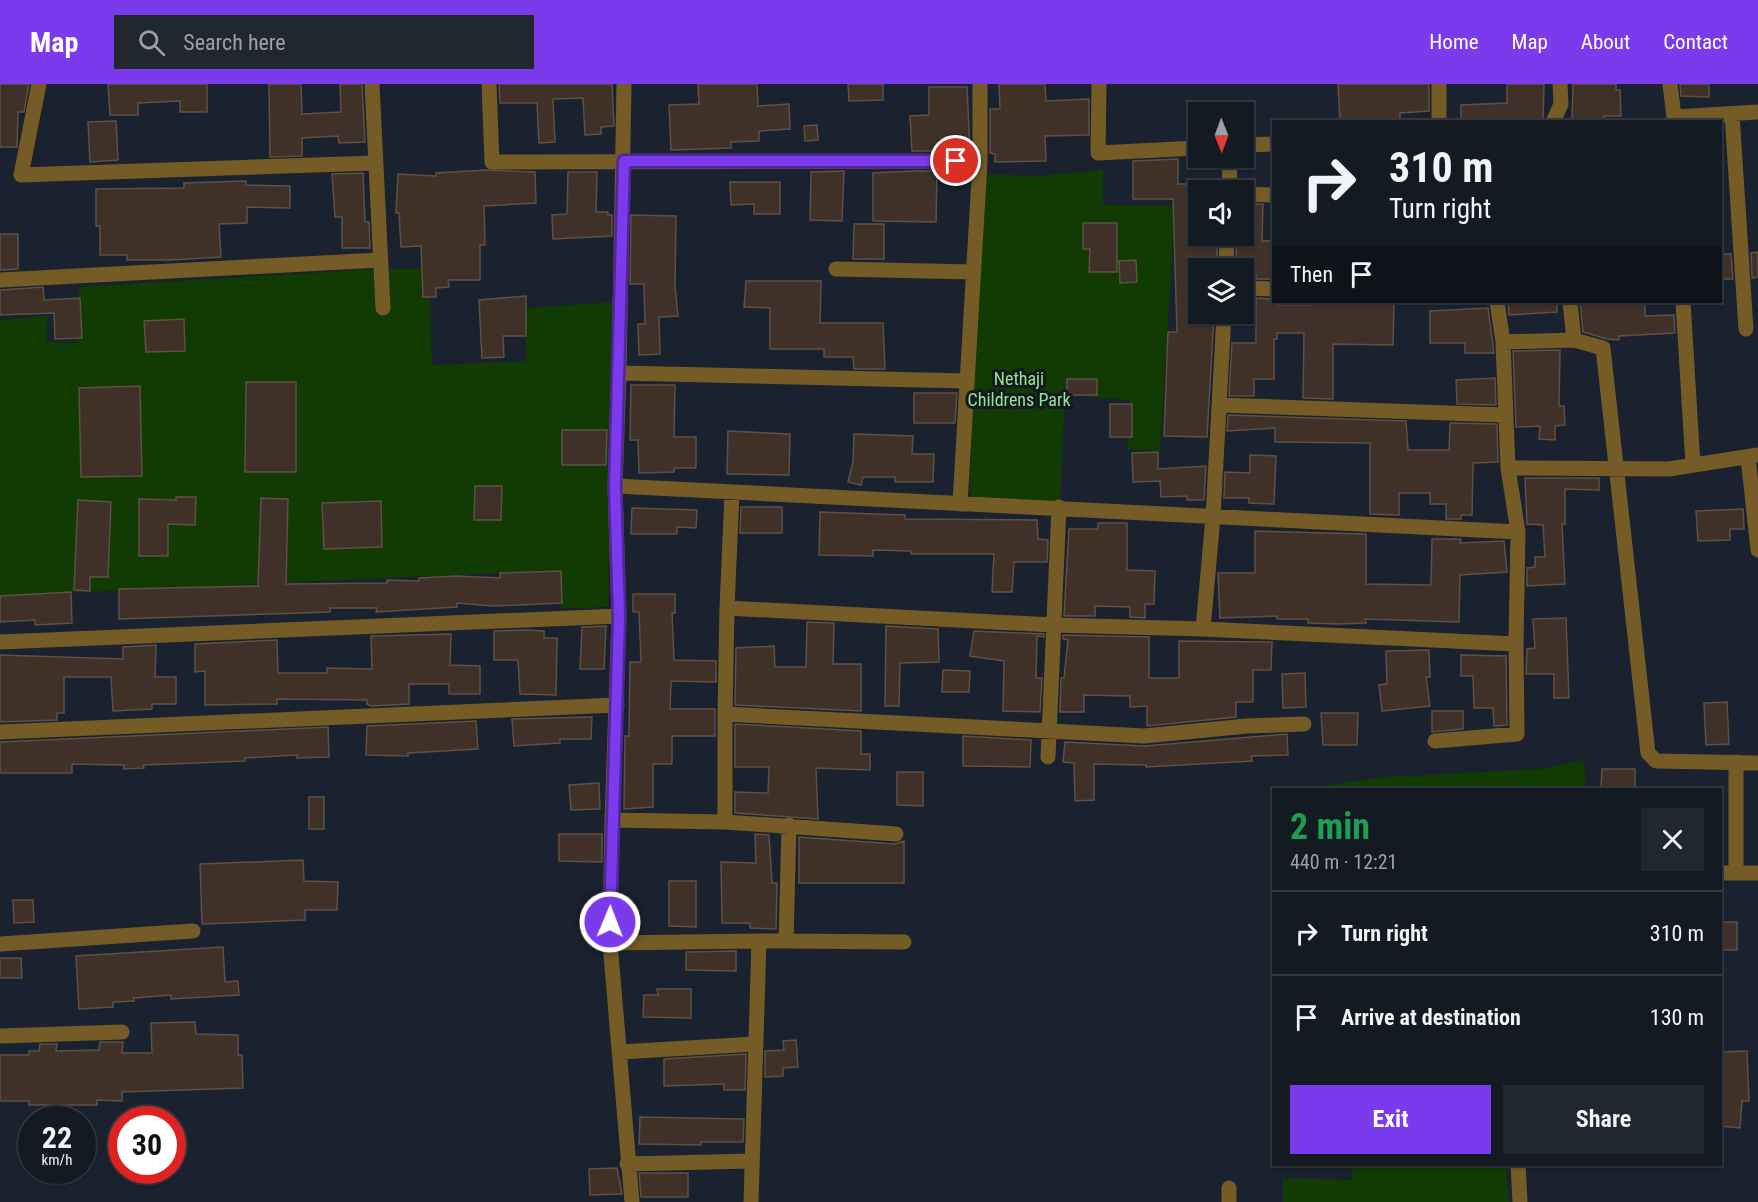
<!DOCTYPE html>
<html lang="en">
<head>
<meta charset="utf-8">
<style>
  :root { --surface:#131a22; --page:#20272f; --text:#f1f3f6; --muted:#9da1a5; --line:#323840; --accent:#7c3aed }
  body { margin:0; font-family:"Roboto Condensed",sans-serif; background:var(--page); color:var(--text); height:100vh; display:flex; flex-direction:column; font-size:22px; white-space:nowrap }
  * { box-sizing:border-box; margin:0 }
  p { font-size:20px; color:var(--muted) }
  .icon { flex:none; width:33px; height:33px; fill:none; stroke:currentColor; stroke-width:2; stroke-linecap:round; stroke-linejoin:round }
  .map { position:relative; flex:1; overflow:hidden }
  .panel { position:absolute; left:1272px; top:704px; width:450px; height:378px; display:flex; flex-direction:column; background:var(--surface); border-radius:0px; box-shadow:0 2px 4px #0004,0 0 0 2px var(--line) }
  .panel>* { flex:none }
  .banner { position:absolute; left:1272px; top:36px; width:450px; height:183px; border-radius:0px; box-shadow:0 2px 4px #0004,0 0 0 2px var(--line); background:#131a22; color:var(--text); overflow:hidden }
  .needle { width:39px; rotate:179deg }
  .buttons { position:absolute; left:1188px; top:18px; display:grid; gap:12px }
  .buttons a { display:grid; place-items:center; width:66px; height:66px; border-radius:0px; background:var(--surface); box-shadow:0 2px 4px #0004,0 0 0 2px var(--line); font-size:30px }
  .speed { position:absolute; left:18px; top:1022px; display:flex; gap:12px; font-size:30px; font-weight:700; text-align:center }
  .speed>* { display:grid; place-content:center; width:78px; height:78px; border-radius:50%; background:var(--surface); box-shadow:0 2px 4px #0004,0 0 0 2px var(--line); line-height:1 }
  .speed small { font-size:15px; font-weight:400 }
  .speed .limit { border:9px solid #d22; background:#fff; color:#111 }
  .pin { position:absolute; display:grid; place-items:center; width:51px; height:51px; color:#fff; margin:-26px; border:3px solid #fff; border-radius:50%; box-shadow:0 2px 6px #0007 }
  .me { position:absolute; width:66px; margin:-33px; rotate:1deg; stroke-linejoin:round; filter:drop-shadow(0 0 4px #0008) }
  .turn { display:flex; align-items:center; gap:21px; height:126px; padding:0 18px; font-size:27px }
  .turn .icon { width:78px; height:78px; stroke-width:2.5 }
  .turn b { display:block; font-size:42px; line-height:51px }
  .then { display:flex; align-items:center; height:57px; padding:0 18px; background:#0003; gap:12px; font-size:22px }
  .round { display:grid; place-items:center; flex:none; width:63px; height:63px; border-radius:0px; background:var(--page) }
  .head { display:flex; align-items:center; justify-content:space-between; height:102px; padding:0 18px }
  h1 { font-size:36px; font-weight:700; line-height:45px; color:#1e9e55 }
  .button { display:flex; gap:12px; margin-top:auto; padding:12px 18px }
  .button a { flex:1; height:69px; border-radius:0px; background:var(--accent); color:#fff; font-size:24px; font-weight:700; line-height:69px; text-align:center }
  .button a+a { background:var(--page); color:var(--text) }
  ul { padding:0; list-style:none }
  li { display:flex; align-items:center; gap:18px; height:84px; padding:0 18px; border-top:2px solid var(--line) }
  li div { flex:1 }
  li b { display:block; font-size:22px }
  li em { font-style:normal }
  header { display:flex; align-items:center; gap:36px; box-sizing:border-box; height:84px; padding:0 30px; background:var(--accent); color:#fff }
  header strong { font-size:28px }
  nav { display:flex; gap:33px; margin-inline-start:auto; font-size:21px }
  .search { width:420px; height:54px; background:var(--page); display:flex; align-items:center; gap:15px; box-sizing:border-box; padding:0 21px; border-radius:0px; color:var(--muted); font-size:22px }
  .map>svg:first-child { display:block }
  .green { fill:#113b02 }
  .building { fill:#3f3128; stroke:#5f5046; stroke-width:1.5 }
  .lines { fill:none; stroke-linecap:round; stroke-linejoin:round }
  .street { stroke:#755c26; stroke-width:15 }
  .route-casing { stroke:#51269a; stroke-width:15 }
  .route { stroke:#7c3aed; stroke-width:10 }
  .labels { text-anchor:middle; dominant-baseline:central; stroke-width:6; stroke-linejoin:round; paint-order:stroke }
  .park-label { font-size:18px; fill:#9be487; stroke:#101924 }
</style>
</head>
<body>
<header>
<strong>Map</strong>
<div class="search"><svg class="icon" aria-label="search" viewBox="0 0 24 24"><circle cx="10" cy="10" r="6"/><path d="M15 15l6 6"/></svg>Search here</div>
<nav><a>Home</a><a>Map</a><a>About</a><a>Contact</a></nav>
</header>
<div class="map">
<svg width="1758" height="1118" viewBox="0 0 1758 1118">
  <rect width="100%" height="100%" fill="#19222e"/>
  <path class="green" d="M1103,86V121L1175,122L1160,367L1127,365L1130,316L1065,311L1060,418L970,415L972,296L984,90L1038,92Z
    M376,185H429L432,281L526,277V224L613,218L608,523L560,524L556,486L0,512V236L48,232L46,258L77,259L79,203Z
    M1584,676L1586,705H1327L1326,701L1385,693L1541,685Z
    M1352,1080H1506L1509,1118H1283V1094L1352,1096Z"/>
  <path class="building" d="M0,0H29L24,28H18L17,63H0Z
    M108,0H207V28H180V17L138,19V31H110Z
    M269,0H301L302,30L341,28L340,0H362L365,58L339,59L338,52L302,54V72L270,73Z
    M499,0H612L614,42L601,43V50L585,51L583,14L553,15L555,58L539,59L537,19H500Z
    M698,0H757L758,22L789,20L790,45L759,47V57L731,58V64L671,66L669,21L699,20Z
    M848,0H883V16L849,17Z
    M999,0H1045L1046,17L1089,15V51L1045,52L1046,77L995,78V70L990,69V25H1000Z
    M1338,0H1429V27L1400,29V38H1374V35L1340,37Z
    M1507,0H1544L1543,38H1461V21L1507,19Z
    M1573,0H1616V6H1620L1621,32H1604V38H1572Z
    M1680,0H1709V13L1681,12Z
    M929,3H967L970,67H912L910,32L929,31Z
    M116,37L118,76L90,78L88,38Z
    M817,41L818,56L805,57L804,42Z
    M1178,75V100H1198V152H1217V174H1211L1212,184H1198V230H1214L1207,353L1164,352L1168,248H1177L1173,115H1133V77Z
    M486,86L535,88L536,119L484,122L485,161H480V196H448L449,203L436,204V213H423L421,162L401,163L399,129H396L398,90L436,92V89Z
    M844,87L842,137L810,136L811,88Z
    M913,87H937L936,138L873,137V89Z
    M568,88H597L596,128H608V131H612V152L553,155L552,131L567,130Z
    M363,89L365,138H369L370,164H342V133H335L332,90Z
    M246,97V101L290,102V124L247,123V139L219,140L221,173L169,176H127V171H100V142H96V105L184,104V99Z
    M730,98H780V130H754V120L731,121Z
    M1244,120H1263L1262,157H1274V195H1256V190H1244V184H1239V174H1236L1237,152H1244Z
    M631,131L676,132L675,202L678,232L659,233L660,270L639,271L638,240H645L644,200H630Z
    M1083,139H1117V188H1089L1090,165H1083Z
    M854,140H884V175H853Z
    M0,150H18V185L0,186Z
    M1758,168V193L1752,194L1751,169Z
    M1720,170H1731L1733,195H1720Z
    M1136,176L1137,198L1120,199L1119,177Z
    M746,197H821L820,239H883L885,285H854L853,273H824V265H770V224L744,223Z
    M43,203L44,216L80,214L82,254L55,255L54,229L0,231V206Z
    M526,212V252H503L504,273L482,274L479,216Z
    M1256,214L1274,215L1277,221H1310V218H1394L1393,261L1333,260V315L1303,314L1304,249H1277V255H1274V295H1254V312H1229L1232,259H1256Z
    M1508,218H1557V228L1509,231Z
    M1580,218H1645V232L1674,231L1675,249L1619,252V256L1607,255L1583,248Z
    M1488,224L1494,269H1465V259H1430V227Z
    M184,235L185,267L146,268L144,237Z
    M1560,266L1559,322H1564L1565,341L1555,342V356L1539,355L1540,342L1516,343L1513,267Z
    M1495,294L1496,321L1457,320L1456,296Z
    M1067,295H1097V311H1067Z
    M246,298H296V388H245Z
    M631,301H675L674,353H696V384H674V388L639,389L638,356H630Z
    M140,302L142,392L81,393L79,304Z
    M914,309H957L955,339H914Z
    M1110,320H1132V353H1110Z
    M1228,331L1406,337L1408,366H1449L1450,339L1497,340L1498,378L1473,379L1472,431H1461V435H1446V420H1430V409H1399V431L1370,430V359L1275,358V344L1227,347Z
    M562,346H607L606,381H562Z
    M728,347L790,350L789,391L727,390Z
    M854,350L913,352L912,370H934L933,398H895V393H863L861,401L848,398L853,378Z
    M1158,368V385L1206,382L1204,416H1187V412L1161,413L1160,397L1133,398L1132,369Z
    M1250,371L1276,372L1274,420L1249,419V414H1224L1225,388L1250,389Z
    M1525,394H1599V406L1565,405V440H1562L1565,500L1527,502V484L1535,483V473H1545L1543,441L1527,440Z
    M475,402H502L501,436H474Z
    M176,413H196L195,441L168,440V472H139V415L176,416Z
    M261,414L288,415L286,500L387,499V496L419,497V494L456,492L500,494V489L561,487L562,519L494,522L457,519V523L376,528L377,524H330V528L119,535V505L258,502Z
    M78,416L111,418L108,493H90V507L74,506Z
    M381,417L382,463L324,465L322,419Z
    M741,423H782V449H740Z
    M632,424L697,426L696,444L677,443V450H631Z
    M1743,425L1744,445H1730V456L1698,457L1696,427Z
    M820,428L905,431V435L1037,436L1038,455L1048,456L1047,478H1014L1012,508H992L994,470H911V467L873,466V472L819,471Z
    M1098,439H1127V486L1155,487L1154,520H1145V534L1130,533V523L1095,522V532H1064L1069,445H1098Z
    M1255,447L1366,450V500L1431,501L1432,455H1461L1460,459L1504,457L1507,488L1460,491L1459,538L1365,535L1366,539L1339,540L1308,539V535H1277V532L1220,534L1218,489H1255Z
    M71,508L72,539L35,541V536L0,538V512Z
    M633,510H675V529H672L674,576L716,577V598L671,597L670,625H715V652H672V680H653V723L624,725L625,652H629L630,578H641L639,528H633Z
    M1566,534L1569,614H1554V590H1526L1527,565L1535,564L1533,535Z
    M807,538L834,539L833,580H861V627L735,621L736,564L774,562L775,583H806Z
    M606,542L604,585H580L582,543Z
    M886,542L938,545L939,578L900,579L899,622H885Z
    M526,546L544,547V554H557L556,611L520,610L518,576H494V547Z
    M974,547L1044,550V553L1037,552L1036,594H1042L1040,628L1003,627L1004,577L970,572Z
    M451,550L450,581L480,582V610H449V600H409V620L371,622L367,620V616L277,615V620L205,621V587L195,588V560L277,556L278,589H327V584L372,585L371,552Z
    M1063,551L1149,553V594H1179V557L1272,558L1271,586H1253V618H1236V633L1147,642V622L1130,623V612L1084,611V628H1060L1061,594H1064L1068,556L1063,555Z
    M156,561L155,593H176V620H152V625L113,627L111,593H64V629H57V636L0,638V571L123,575V563Z
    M1429,566L1430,593H1426L1430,622L1382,627L1379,601L1387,600L1386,567Z
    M1461,571L1506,572L1507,641L1494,642L1493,624H1474L1473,592H1461Z
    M943,586L970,587L969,608H942Z
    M1305,589L1306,623L1283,624L1282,590Z
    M1727,618L1729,660L1706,661L1704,619Z
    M1432,627H1463V645L1432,648Z
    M1321,629H1358L1357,661H1323Z
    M592,633L591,655H560V659L514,662L512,635Z
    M476,637L478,665L408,669V672L366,671L367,642Z
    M735,640L861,647V670H870V686L816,684L818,735L735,729V708L768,709L769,683H735Z
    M328,643L329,673L297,674V671L245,674V677L143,681L144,684L124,685V681L72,680V689H0V658Z
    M1287,650L1288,671L1251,672L1252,677L1146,683V681L1094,680V716L1075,717L1074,679L1063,678L1065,658L1145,662Z
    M963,652L1031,656L1030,683L963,682Z
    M1602,685H1635V705H1601Z
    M897,688H923V722L897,721Z
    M599,699L600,725L571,726L569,701Z
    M309,713H324V745H309Z
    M559,750H602V778L559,777Z
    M755,750L769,751L772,799H777L776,845L750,844V839H722L721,778L756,779Z
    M799,753L895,760L904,757V799H799Z
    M303,776L304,797L338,798L337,826H305V836L202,840L200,780Z
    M669,797H696V843L669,842Z
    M13,816H33L34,838L14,839Z
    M1720,838H1737V866H1720Z
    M223,863L225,898L238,897L239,911L171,915V911L134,914V917L113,918V923L79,925L76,872Z
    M736,867V887L686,886V868Z
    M0,874H21L22,894H0Z
    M657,905H691V934L643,933L644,911H658Z
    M195,938L196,950L238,951V971H242L243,1004L122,1008V1017L97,1016V1021H29V1017H0V971H29V967H39L40,960H57L56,967L99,966L100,958H123L122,969H152L151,939Z
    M796,956L798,983L783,984V992L765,993V967L784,966L783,957Z
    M1747,967L1749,1017H1742L1740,1044L1720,1042L1723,1010H1720V968Z
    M746,970L745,1006H724V1000L664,1002V975Z
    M640,1033L744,1035L743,1058H701V1061L639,1060Z
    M617,1084L622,1110L590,1111L589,1085Z
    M639,1089H688V1113H641Z"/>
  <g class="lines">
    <path class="street" d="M39,0L21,91L375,79
      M372,0L383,224
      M489,0L492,78L980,77
      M624,0L619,289L966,297
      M1099,0L1098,69L1198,64
      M1439,0V38
      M1670,0L1674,33L1758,28
      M1732,30L1746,245
      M1553,38L1561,20L1560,0
      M1244,61L1274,60
      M1229,106L1230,74
      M1244,110L1274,111
      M1226,184L1227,152
      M836,185L973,188
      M0,196L380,176
      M1244,204L1274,205
      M1497,218L1503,258L1508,384L1669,385L1758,371
      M1683,218L1693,381
      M1224,230L1213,433L1203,545L1516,560L1518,448
      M1574,256L1603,264L1648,669L1656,677L1758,679
      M1503,258L1574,256L1570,218
      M1219,321L1504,331
      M1748,373L1758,466
      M615,402L1518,448L1508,384
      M732,408L727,524L1053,541L1203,545
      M960,420L980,77V0
      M727,524L725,630L1144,652L1247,642L1304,640
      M619,532L612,736L725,738
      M0,558L619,532L615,402L619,289
      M725,630V738L896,750
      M0,648L617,621
      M1435,657L1517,650L1516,560
      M1048,673L1059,423
      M1736,678V789H1758
      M612,736L610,859L632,1118
      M1720,789H1736
      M759,857H786L789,741
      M786,857L904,858
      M610,859L759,857L751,1118
      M0,860L193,847
      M0,952L122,948
      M620,968L756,960
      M627,1080L751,1077
      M1518,1080L1520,1118
      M1229,1104V1118"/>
  </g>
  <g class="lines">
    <g class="route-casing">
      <path id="route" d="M610,838L619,532L615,402L624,77H956"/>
    </g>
    <use href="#route" class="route"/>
  </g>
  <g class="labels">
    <g class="park-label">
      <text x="1019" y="294">Nethaji<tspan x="1019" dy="21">Childrens Park</tspan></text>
    </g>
  </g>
</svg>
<div class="buttons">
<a><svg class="needle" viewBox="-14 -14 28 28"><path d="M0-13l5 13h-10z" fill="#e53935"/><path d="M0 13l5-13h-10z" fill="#9da1a5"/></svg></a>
<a><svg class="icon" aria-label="sound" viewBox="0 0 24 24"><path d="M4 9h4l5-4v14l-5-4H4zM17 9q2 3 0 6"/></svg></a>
<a><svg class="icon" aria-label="layers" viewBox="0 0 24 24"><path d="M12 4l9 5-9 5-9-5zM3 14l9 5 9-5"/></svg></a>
</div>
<div class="speed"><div>22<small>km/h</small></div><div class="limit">30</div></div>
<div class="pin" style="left:956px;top:77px;background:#d93025"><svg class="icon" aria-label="arrive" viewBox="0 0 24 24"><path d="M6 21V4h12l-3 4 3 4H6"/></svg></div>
<svg class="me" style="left:610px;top:838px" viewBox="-20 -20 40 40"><circle r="17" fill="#7c3aed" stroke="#fff" stroke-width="3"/><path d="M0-11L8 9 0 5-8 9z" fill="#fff"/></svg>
<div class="banner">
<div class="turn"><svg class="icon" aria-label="right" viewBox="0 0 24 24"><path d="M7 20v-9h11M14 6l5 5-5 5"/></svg><div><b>310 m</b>Turn right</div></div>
<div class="then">Then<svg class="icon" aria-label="arrive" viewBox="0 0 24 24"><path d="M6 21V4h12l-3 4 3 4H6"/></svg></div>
</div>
<section class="panel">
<div class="head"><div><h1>2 min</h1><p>440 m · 12:21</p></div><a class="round"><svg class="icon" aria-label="close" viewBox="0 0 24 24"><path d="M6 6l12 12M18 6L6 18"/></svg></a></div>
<ul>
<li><svg class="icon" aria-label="right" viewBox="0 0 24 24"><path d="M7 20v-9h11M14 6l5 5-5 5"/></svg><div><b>Turn right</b></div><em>310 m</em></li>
<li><svg class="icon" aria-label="arrive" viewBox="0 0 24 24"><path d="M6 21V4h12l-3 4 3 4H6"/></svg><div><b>Arrive at destination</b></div><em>130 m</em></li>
</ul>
<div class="button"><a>Exit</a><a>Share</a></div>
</section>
</div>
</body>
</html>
